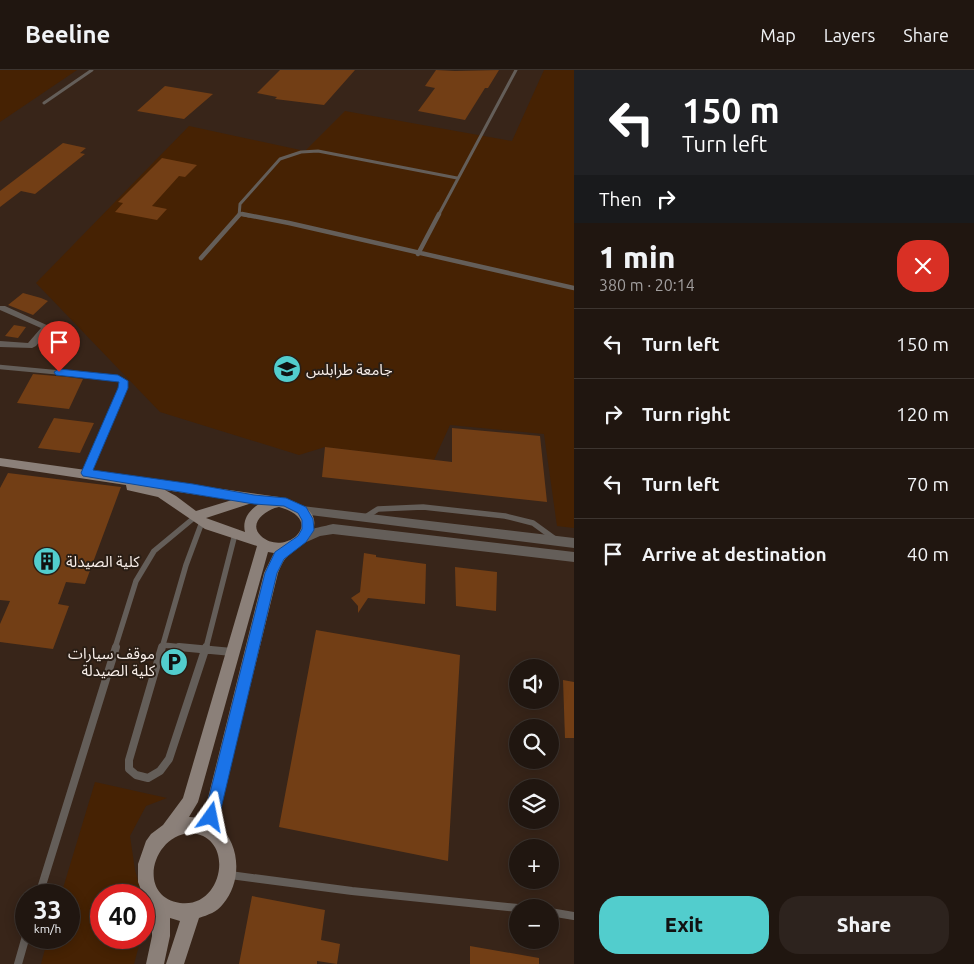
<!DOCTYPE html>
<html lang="en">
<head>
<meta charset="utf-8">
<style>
  :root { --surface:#201610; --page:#2d231e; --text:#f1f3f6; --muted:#a29f9f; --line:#3d3530; --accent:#52cdcd }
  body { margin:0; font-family:Ubuntu,"Noto Sans Arabic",sans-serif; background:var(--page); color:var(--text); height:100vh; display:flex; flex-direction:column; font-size:19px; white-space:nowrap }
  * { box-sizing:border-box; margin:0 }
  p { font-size:16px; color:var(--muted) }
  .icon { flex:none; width:28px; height:28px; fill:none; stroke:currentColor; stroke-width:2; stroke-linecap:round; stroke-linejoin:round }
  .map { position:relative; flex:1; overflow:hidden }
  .panel { display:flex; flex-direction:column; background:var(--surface); width:400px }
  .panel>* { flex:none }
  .guide { background:#202124; color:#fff; overflow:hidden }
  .buttons { position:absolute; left:509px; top:589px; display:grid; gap:10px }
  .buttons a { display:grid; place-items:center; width:50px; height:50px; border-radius:50%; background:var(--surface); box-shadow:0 2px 12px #0003,0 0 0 1px var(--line); font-size:25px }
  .speed { position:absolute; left:15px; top:814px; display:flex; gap:10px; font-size:25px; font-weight:700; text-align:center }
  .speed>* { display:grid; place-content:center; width:65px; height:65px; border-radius:50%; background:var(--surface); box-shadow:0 2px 12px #0003,0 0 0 1px var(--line); line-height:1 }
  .speed small { font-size:12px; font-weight:400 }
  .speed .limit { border:8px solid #d22; background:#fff; color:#111 }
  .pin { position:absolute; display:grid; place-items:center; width:42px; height:42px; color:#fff; margin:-51px -21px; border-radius:50% 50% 50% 0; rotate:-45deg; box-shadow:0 0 5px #0007 }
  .pin .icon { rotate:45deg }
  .me { position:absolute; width:55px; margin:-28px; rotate:12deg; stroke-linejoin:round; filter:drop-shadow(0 0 4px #0008) }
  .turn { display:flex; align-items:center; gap:18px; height:105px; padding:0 25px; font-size:22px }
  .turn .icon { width:65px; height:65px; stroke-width:2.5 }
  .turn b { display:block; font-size:35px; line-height:42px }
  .then { display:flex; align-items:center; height:48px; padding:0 25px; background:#0003; gap:10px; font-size:19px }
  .round { display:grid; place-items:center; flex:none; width:52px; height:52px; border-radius:20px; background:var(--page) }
  .overview { display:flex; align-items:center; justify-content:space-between; height:85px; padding:0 25px }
  h1 { font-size:30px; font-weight:800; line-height:38px }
  .button { display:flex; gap:10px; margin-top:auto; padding:10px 25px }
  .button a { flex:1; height:58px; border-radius:20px; background:var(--accent); color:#111; font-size:20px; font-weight:800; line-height:58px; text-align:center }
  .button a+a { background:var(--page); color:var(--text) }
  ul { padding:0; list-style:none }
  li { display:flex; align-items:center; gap:15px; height:70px; padding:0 25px; border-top:1px solid var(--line) }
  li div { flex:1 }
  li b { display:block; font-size:19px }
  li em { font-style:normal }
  header { display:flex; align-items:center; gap:30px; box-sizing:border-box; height:70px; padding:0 25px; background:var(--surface); border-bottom:1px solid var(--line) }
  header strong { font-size:24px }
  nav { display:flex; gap:28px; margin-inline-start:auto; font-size:18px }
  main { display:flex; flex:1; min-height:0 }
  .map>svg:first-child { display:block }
  .built { fill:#382519; fill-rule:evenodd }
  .green { fill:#462203 }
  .building { fill:#723e15 }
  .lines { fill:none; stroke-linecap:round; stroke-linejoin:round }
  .lane-far3 { stroke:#645e59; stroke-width:3 }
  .lane-far2 { stroke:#645e59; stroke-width:4.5 }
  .lane-far1 { stroke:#645e59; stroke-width:5.5 }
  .lane { stroke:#645e59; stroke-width:8 }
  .street { fill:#645e59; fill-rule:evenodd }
  .secondary { fill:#8b8079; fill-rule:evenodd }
  .route { fill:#1a73e8; stroke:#114b97 }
  .labels { text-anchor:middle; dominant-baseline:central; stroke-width:4; stroke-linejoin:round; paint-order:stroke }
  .poi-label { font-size:15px; fill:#f8eee9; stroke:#2a1e15; text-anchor:start }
</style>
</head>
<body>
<header>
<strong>Beeline</strong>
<nav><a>Map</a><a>Layers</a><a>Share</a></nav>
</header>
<main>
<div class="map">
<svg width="574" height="894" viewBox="0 0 574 894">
  <rect width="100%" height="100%" fill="#2a1e15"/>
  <path class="built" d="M0,0H574V894H0ZM518,598H550V630H518ZM518,658H550V690H518ZM518,718H550V750H518ZM518,778H550V810H518ZM26,825H69V868H26ZM101,825H144V868H101ZM518,838H550V870H518Z"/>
  <path class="green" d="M0,0H77L0,52Z
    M544,0H574V458L557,456L544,364L450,355L434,390L325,377L299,385L160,342L36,213L189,56L305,81L345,41L512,71Z
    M95,712L167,728L146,736L130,766L135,800L142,825H101V868H141L134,894H41L48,868H69V825H61Z"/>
  <path class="building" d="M280,0H355L324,35L275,29L277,27L257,23Z
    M436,0L455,1L499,0L488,18H485L465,50L418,41L435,18L425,16Z
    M165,16L213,24L184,49L137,41Z
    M63,73L86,78L80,83L85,84L35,124L21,121L0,137V121Z
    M162,88L197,95L185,107L179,106L152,136L167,139L157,150L115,142L123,133L118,132Z
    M23,223L41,228L48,231L33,245L8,235Z
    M14,255L26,257L18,268L5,266Z
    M33,304L67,307L83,309L69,339L17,333Z
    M54,348L94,353L80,383L38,378Z
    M452,358L540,366L547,432L322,407L325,377L452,392Z
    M8,403L121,417L85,514L66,512L58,534L69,536L53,579L0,572V554L10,531L0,530V418Z
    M364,483L376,485V487L426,494L425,534L368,528L358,543V536L351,528L360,522Z
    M455,497L497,502L496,541L456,536Z
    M316,560L460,585L448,791L279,757Z
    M563,610L574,612V668H565Z
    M252,826L325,840L321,870L340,874L337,894L317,891V894H239Z
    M470,876L539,888V894H470Z"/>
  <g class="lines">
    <path class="lane-far3" d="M44,33L92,0
      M240,144L249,146
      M239,146L240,134L280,89L301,82L318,81L457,108
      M438,146L516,0"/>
    <path class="lane-far2" d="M242,144L289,153L574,218
      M418,184L439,144
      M201,188L240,144
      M0,297L118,308L124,311L116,334"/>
    <path class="lane-far1" d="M86,403L117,332
      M364,448L378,439L423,437L505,446L533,453L555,469
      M163,575L191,578
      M115,578L136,511L154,481L195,447
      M162,578L186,495L202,452
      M206,578L235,464"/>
    <path class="lane" d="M162,577L129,690V699L136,705L148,708L160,701L169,689L206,577
      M179,577L232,582
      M230,805L352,821L518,838
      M39,825L116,577
      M550,842L574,846
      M18,894L26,866"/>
    <path class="street" d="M0,236H5L51,257L36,276L32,278L0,277V271L28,273L41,258L0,240Z
      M302,436L574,468V478L302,444L298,443L296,440L298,437Z
      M333,454L574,482V492L333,464L320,466L302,474L298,472L296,469C303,459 322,457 333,454Z"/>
    <path class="secondary" d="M0,388L279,427C299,432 326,442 309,468C302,477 292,480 285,489C282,493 280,498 278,503L221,735L218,755C241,774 242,812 223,834C217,842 208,845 199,848L184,894H166L180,851L170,848V866L164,894H146L152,866V849L138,812V794L146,771L151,764L163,755L183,728L257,476L205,459L158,427L127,420L126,415L0,396ZM165,420L232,430L196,441L176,426ZM252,433L259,434C249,440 242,450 245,462L206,448ZM279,437C328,450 285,488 261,466C247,453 267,439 279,437ZM268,482L274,483L264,503L203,748L189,747L198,732ZM190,763C236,765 224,839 180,833C137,827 151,766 190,763Z"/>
  </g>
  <path class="route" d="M59,299L118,305L128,311V318L93,400L193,414L254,425L286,428L306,437L313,449L314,460L306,472L284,489L277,503L219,747L217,752L211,755L206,752L204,747L265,503L275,482L298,466L302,459V450L298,443L284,436L254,434L83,406L81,403L118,318L119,312L56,305L54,302Z"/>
  <defs>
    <g id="university-disc" transform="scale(1.4375)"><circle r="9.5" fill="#52cdcd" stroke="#2a1e15"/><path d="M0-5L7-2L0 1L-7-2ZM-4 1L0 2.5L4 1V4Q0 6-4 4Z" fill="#111"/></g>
    <g id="building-disc" transform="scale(1.4375)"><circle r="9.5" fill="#52cdcd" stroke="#2a1e15"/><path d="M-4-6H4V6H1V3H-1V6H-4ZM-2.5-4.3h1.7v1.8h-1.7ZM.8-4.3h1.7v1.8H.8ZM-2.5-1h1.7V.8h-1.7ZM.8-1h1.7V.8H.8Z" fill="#111"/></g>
    <g id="parking-disc" transform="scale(1.4375)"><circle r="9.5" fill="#52cdcd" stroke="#2a1e15"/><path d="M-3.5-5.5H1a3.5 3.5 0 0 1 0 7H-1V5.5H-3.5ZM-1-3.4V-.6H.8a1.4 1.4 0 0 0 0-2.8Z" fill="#111"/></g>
  </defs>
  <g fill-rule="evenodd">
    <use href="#university-disc" x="287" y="299"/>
    <use href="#building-disc" x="47" y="491"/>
    <use href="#parking-disc" x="174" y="592"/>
  </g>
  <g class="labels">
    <g class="poi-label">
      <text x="306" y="299">جامعة طرابلس</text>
      <text x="66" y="491">كلية الصيدلة</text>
      <text x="155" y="583" text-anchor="end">موقف سيارات<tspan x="155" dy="17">كلية الصيدلة</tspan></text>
    </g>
  </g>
</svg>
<div class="buttons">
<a><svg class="icon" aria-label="sound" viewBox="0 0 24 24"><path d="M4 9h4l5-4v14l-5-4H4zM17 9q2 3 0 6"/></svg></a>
<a><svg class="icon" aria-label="search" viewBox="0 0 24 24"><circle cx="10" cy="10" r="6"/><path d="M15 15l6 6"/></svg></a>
<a><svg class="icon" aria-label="layers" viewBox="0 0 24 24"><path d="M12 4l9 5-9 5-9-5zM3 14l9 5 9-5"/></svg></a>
<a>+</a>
<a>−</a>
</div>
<div class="speed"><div>33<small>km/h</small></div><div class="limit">40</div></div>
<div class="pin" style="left:59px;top:302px;background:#d93025"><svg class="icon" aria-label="arrive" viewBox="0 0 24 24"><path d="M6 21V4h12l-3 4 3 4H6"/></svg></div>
<svg class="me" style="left:211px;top:747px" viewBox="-20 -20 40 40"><path d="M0-17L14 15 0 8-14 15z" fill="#1a73e8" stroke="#fff" stroke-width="4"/></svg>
</div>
<section class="panel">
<div class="guide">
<div class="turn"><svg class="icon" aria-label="left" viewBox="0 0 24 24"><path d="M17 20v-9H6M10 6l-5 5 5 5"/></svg><div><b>150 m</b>Turn left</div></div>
<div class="then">Then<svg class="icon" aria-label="right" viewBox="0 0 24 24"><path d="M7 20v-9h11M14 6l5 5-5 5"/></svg></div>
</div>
<div class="overview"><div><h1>1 min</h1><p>380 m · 20:14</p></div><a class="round" style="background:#d93025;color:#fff"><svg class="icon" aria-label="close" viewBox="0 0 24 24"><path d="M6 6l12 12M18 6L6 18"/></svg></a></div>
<ul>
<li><svg class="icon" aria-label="left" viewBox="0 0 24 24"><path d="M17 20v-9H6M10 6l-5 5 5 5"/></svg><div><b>Turn left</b></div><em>150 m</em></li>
<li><svg class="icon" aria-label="right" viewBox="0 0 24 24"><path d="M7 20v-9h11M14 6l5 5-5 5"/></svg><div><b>Turn right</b></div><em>120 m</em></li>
<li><svg class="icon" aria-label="left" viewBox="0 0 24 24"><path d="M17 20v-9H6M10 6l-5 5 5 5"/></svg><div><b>Turn left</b></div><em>70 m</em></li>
<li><svg class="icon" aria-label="arrive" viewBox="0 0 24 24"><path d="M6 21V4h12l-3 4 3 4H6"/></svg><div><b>Arrive at destination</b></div><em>40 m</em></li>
</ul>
<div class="button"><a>Exit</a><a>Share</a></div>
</section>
</main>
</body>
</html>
